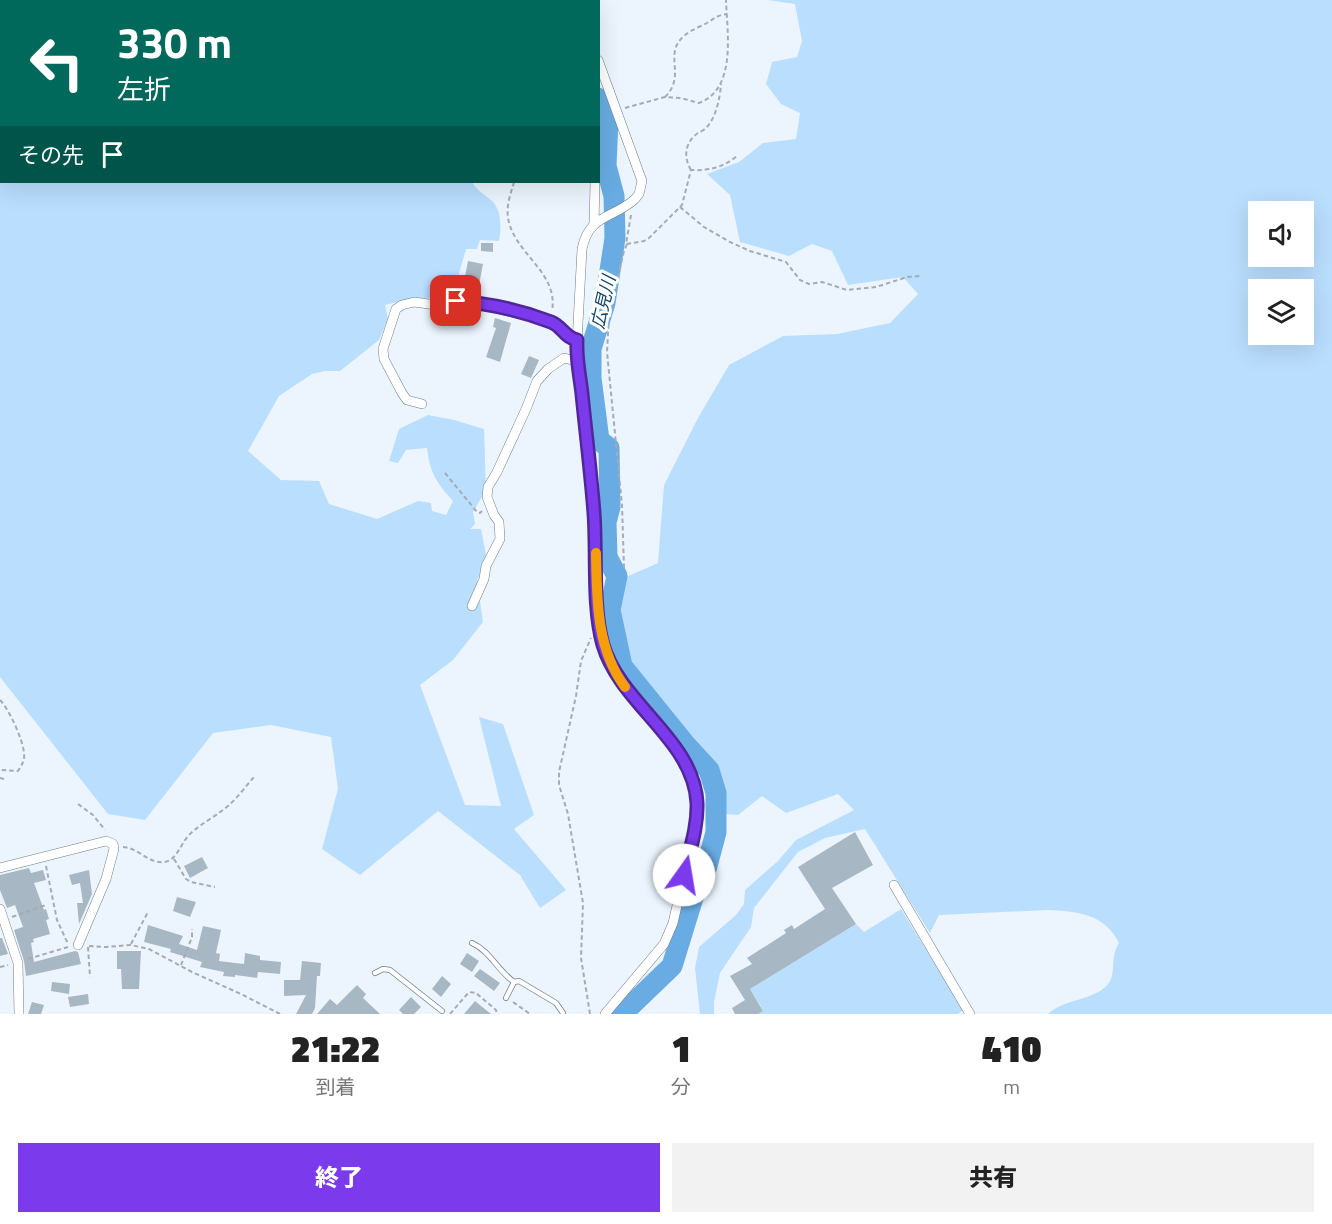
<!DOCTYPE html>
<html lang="ja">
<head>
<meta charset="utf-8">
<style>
  :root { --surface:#fff; --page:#f2f2f2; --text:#222; --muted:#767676; --accent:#7c3aed }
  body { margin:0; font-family:"Titillium Web","Noto Sans JP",sans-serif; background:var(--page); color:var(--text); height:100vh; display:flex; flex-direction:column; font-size:22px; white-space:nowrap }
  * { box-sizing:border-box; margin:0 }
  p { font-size:20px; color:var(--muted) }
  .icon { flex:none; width:33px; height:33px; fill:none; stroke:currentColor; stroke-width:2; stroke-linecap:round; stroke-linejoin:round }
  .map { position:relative; height:1014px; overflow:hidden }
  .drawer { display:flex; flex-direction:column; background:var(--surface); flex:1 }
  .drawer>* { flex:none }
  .hud { position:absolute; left:0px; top:0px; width:600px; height:183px; box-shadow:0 6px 24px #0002; background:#00695c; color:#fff; overflow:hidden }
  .buttons { position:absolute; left:1248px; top:201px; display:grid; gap:12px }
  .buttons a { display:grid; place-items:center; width:66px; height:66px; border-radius:0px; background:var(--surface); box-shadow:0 6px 24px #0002; font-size:30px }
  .pin { position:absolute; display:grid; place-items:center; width:51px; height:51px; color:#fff; margin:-26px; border-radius:12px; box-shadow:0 3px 9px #0006 }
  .me { position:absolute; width:66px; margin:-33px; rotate:13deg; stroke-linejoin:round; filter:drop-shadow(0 0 4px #0008) }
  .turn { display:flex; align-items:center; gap:21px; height:126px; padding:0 18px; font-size:27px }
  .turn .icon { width:78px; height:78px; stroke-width:2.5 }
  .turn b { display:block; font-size:42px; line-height:51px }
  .then { display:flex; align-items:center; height:57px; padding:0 18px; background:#0003; gap:12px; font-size:22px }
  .eta { display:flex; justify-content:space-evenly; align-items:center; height:102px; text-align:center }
  .eta b { font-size:36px; font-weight:800; line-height:42px }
  .primary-button { display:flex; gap:12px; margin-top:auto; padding:12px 18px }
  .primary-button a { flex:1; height:69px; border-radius:0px; background:var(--accent); color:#fff; font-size:24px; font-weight:800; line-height:69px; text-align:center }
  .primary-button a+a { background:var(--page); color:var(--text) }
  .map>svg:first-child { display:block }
  .green { fill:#badefe; fill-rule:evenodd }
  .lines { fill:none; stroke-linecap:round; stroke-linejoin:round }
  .river { stroke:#68ace3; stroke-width:21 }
  .building { fill:#a8b7c4 }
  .lane-casing { stroke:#6f7d8a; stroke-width:6 }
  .street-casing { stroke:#6f7d8a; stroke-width:10 }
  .path { stroke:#a4abb3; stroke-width:2; stroke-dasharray:4.5 3; stroke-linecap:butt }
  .lane { stroke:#fff; stroke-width:4.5 }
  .street { stroke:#fff; stroke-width:9 }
  .route-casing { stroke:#51269a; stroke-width:15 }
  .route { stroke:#7c3aed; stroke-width:10 }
  .slow { stroke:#f59e0b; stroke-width:10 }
  .labels { text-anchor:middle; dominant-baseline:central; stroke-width:6; stroke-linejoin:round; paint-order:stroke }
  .water-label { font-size:18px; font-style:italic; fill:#0f4368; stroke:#fff }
</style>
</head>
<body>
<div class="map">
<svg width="1332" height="1014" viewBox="0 0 1332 1014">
  <rect width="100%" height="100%" fill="#ecf5fe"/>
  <path class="green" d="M0,0H488L2,2V182H472C477,191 486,195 493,202C502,212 501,229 499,241L480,240L477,249H466L458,277L446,281L444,297L409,299L385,305L388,319L379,340L340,371H325L312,374L279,396L248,451L281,480L319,481L329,504L377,519L418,501L431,503L432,511L446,515L453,501C436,482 430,473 427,448L406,450L398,463L389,461L399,429L428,415L454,420L484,429L486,490L473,512L475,524L470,529H481L487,560L477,580L483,622L453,660L420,685L465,805L501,806L479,717L503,724L534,815L514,829L566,890L540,908L520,875L438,811L360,875L322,849L338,789L331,737L271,725L213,733L145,820L108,814L0,677Z
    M768,0H1332V1014H1048C1065,998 1094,1001 1108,984C1117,973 1109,959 1119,943C1105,914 1077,911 1047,910L939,915L930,933L865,829L825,838L798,852L754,908L751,927L720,973L714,1002V1014H700L695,968L699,947L736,915L744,904L745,890L778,861L796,840L854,810L838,794L786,813L762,796L738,815L725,814L720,782L710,761L630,666L616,614L624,578L658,563L664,485L698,418L729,365L783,336L837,334L890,323L918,294L903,277L848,285L832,251L812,244L789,256L740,242L730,195L707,174L739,162L763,143L796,139L800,113L781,104L766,84L772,62L797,57L802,41L795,4ZM1258,212H1304V256H1258ZM1258,290H1304V334H1258Z
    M901,909L963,1010L958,1014H758L763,1010L750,989L856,924L864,932Z"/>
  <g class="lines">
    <path class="river" d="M558,0V2
      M598,98L608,120L606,166L614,196L615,238L605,303L591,349V378L599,440L609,448L610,507L606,522L607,557L617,576L610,610L622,666L685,744L709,770L716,793V832L707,866L700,875L672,966L622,1014"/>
  </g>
  <path class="building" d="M481,243H493V252L481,251Z
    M468,261L483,264L478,290L463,287Z
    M495,318L511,323L500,362L486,357L496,328L493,327Z
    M529,356L539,360L531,378L521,374Z
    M855,832L873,865L832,888L856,924L750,989L763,1011L758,1014H735L732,1008L745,1000L730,976L752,964L747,958L786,933L784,930L792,925L794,929L825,909L798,867Z
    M202,857L208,868L190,878L184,866Z
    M29,868L31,873L43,870L46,880L34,883L44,910L46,909L49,919L46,920L50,934L33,939L34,942L31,943L34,962L75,951L78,952L81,964L26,976L24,961L14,930L23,927L15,905L7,908L0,890V875Z
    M89,870L92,894L79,924L77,903H83L80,883L72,885L69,875Z
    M177,897L196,902L190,917L173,911Z
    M148,925L183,936L179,944L197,950L203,926L221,930L216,953L220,954L219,961L244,964L245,953L260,956V960L281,962L280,974L258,972L257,978L235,975V977L223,976L224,972L200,967L202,962L170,952L171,949L144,942Z
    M0,938H2L8,954L0,956Z
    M117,951H141L139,989H122L121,969H117Z
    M467,953L479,961L472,972L460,964Z
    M302,961L321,963L320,976H317L315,1008L312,1014H296L306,995L284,996V980H300Z
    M480,969L500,983L494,991L474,976Z
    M442,976L451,984L441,997L432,989Z
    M52,982L70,984L69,994L51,991Z
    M357,985L366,994L363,998L380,1014H317L330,999L337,1005Z
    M88,994L89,1004L70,1007L68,997Z
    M411,997L421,1007L414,1014H403L399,1010Z
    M475,1001L491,1014H464Z
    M32,1002L44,1005L41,1014H28Z"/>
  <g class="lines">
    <g class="lane-casing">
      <path id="lane" d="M472,943C490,951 498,971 514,982
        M375,973L383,969L390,970L442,1011
        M506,998L514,982L519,981L556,1003L563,1013"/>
    </g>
    <g class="street-casing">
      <path id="street" d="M549,0L550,2
        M581,0V2
        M598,60L642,181L639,194L635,199C613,219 589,214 582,249L576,361L582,391L594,513L597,603L603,645L621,681L680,753L692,776L697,802L696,824L673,923L664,944L605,1014
        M594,224L595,182
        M422,404L407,400L402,393L384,359L383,349L396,309L402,305L414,302L436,305L456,301L469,302L550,321C561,326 565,338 577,340
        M472,606L484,579L486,566L500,539L499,522L494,515L487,497L488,487L497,472L526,409L537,381L548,369L564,358L576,361
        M0,868L106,841L113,844L114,849L106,879L78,945
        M894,885L970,1014
        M0,909L18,963L19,1014"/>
    </g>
    <path class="path" d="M665,97C691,71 652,47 701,26C711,22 715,15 727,14
      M625,108L665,97L681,98L699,103C737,89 727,32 726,0
      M691,170C683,157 685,142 698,133C700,132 704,130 706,128C716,118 720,98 721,84
      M514,182C511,193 506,205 508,218C514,254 559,272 552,311
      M680,207L704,227L730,242L750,251L786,262L800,280L809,284L822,282L847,290L876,287L907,277L920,276
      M631,215L626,244L644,241L649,238L682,205L691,170C710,171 724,167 738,155
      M445,473L477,512L480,513L482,511
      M624,568L622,505L607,352L609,316L624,251L627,244
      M0,700C9,709 23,740 24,753C25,760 22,765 18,771L0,770
      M0,778L4,779
      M78,804L93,815L105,830
      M123,847C139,848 148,864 165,862C177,860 181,843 189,835C201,823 217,816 229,805C238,797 246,786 254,777
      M174,859L186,879L191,882L215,887
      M46,866L57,920L68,944
      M12,917L46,905
      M131,944L148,912
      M89,946L106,947L131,945L149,949L192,972L241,994L280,1014
      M88,947L90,977
      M28,959L68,947
      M181,965L192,937V929
      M0,967L8,965
      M513,1002L530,1014
      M450,1014L469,992L476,993L496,1010L497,1014
      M590,1014L581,958L583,903L568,814L559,785V772L576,696L581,661L591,638"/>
    <use href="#lane" class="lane"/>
    <use href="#street" class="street"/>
  </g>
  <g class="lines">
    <g class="route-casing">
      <path id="route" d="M456,301C487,303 522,311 551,322C562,326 565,338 577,340C576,360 580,375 582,394C586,434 591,473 594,513C597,553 592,606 603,645C621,705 694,740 697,803C698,827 689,852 684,875"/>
    </g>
    <use href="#route" class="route"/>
    <path class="slow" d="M596,553C597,599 596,648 625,687"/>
  </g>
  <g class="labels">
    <g class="water-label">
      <text transform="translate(603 302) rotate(-77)">広見川</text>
    </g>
  </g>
</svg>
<div class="buttons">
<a><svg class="icon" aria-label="sound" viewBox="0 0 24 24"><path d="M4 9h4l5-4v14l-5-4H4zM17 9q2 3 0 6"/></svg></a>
<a><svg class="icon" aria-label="layers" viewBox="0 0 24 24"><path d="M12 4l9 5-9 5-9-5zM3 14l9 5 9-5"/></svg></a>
</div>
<div class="pin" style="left:456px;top:301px;background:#d93025"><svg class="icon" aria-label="arrive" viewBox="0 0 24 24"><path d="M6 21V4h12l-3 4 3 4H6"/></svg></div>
<svg class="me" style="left:684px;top:875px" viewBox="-20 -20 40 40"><circle r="19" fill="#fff"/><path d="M0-13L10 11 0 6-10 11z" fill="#7c3aed"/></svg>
<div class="hud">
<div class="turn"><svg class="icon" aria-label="left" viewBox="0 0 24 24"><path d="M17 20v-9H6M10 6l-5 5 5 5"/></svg><div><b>330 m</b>左折</div></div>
<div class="then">その先<svg class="icon" aria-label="arrive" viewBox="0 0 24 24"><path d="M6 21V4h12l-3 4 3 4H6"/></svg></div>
</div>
</div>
<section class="drawer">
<div class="eta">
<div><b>21:22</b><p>到着</p></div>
<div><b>1</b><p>分</p></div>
<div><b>410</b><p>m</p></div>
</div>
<div class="primary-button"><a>終了</a><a>共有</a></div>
</section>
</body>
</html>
